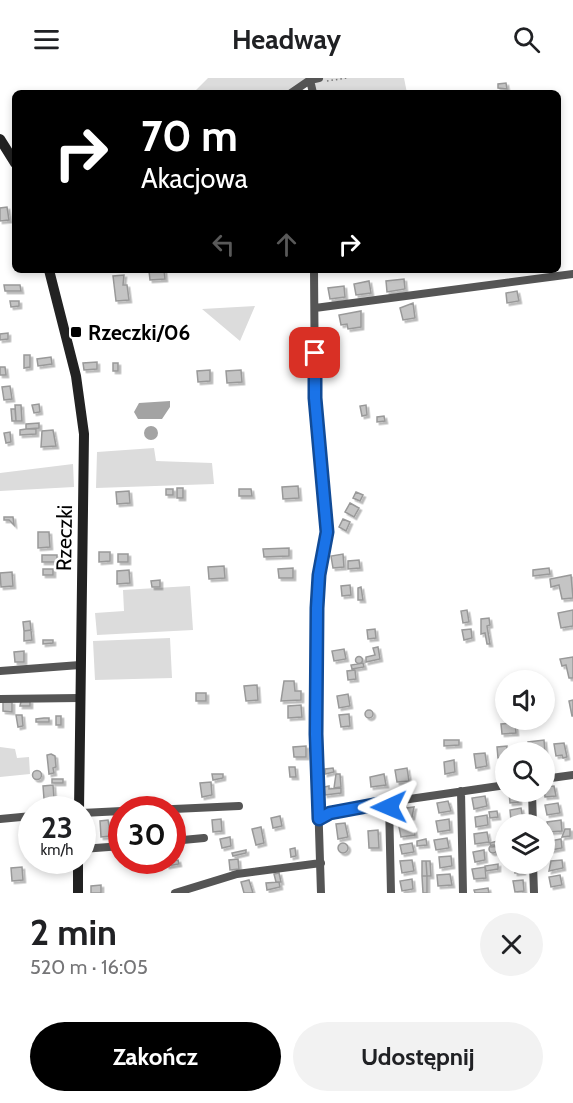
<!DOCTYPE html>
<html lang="pl">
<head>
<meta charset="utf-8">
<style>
  :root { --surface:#fff; --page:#f2f2f2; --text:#202124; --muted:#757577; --accent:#000 }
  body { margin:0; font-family:Cabin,sans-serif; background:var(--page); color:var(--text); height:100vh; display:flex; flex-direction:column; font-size:22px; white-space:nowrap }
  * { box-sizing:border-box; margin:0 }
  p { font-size:20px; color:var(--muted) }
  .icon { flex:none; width:33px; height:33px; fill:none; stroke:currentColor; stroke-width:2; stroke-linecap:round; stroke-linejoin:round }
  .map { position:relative; height:815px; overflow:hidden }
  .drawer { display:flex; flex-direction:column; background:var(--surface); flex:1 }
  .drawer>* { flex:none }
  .guide { position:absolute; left:12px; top:12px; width:549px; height:183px; border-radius:9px; box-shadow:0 3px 9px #0003; background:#000; color:#fff; overflow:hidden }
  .controls { position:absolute; left:495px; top:592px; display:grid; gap:12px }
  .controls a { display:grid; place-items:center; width:60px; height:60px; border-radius:50%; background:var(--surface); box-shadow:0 3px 9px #0003; font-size:30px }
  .speed { position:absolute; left:18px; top:718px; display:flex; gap:12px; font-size:30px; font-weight:700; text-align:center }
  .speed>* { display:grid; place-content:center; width:78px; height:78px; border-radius:50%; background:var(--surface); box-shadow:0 3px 9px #0003; line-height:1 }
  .speed small { font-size:15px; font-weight:400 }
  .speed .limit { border:9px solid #d22; background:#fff; color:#111 }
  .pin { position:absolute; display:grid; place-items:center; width:51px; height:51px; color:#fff; margin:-26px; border-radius:12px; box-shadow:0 3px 9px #0006 }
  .me { position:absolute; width:66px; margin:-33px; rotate:269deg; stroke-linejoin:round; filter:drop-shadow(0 0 4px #0008) }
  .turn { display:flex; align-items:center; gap:21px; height:126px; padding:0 30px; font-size:27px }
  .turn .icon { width:78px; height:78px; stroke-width:2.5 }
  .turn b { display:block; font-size:42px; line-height:51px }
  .lanes { display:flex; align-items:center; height:57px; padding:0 30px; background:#0003; justify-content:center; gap:30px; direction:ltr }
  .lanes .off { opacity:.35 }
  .round { display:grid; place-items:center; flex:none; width:63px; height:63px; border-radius:32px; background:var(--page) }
  .headline { display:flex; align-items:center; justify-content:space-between; height:102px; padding:0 30px }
  h1 { font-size:36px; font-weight:700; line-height:45px }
  .cta { display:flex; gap:12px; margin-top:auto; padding:12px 30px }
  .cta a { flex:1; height:69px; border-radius:36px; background:var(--accent); color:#fff; font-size:24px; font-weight:700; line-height:69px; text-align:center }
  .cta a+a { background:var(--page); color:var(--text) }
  header { display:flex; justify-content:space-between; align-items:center; height:78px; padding:0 30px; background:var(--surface); font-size:27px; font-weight:700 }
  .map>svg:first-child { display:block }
  .green { fill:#dcdcdc }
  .water { fill:#a3a3a3 }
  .building { fill:#c4c4c4; stroke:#999; stroke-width:1.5; filter:url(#shadow) }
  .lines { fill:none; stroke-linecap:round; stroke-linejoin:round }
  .path { stroke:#777; stroke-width:1.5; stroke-dasharray:1.5 3; stroke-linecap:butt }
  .minor { stroke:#555; stroke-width:8 }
  .secondary { stroke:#222; stroke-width:10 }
  .route-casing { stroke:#114b97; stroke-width:15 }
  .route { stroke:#1a73e8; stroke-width:10 }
  .poi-dot { fill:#000; stroke:#fff; stroke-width:2 }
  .labels { text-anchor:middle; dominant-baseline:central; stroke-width:5; stroke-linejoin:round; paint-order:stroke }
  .poi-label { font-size:21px; font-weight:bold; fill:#000; stroke:#fff; text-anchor:start }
  .street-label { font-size:21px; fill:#000; stroke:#fff }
</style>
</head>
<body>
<header><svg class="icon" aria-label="menu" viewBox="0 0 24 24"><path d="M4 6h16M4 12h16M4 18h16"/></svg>Headway<svg class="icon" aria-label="search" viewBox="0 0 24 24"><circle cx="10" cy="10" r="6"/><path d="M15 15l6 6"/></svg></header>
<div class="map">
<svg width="573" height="815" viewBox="0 0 573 815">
  <defs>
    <filter id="shadow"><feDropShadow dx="2.5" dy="2.5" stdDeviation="0" flood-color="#0004"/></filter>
  </defs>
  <rect width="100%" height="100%" fill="#fff"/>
  <path class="green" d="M208,0H404L407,15H313L311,2L291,15H193Z
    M255,228L240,263L202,231Z
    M154,370L156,383L212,385L214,406L96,410L97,374Z
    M73,386L74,409L0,413V395Z
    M190,508L193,552L97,557L95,535L124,533L123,512Z
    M170,560L172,600L95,602L93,563Z
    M0,669L15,671L17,680L29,679L30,696L0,699Z"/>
  <path class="water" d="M170,323V329L162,341H138L134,334L139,325Z
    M144 355a7 7 0 1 1 14 0a7 7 0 1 1-14 0Z"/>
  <path class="building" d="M506,5L507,11L498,10V6Z
    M7,129L9,142L0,143V130Z
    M164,192L165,201L150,202L149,193Z
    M124,197L123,207H127L129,222L116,223L113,198Z
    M404,201L405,211L387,214L386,203Z
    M369,203L371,215L356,217L354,206Z
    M4,207H20L21,213H5Z
    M344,208L345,219L330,221L328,210Z
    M517,213L519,223L507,225L506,215Z
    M10,223H19V228L11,229Z
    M413,225L415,240L403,242L400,230Z
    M361,233V249L348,251L347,246L341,247L339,237Z
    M8,255V261L0,262V256Z
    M24,277H30V289L24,290Z
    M51,279L52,286L38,288L37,281Z
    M97,284V291L84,292L83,285Z
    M113,285H118V293H113Z
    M0,289H5L6,297H0Z
    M210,292V303L198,304L197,293Z
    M241,292L242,304L227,305L226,293Z
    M10,308L12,321L4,322L2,309Z
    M39,326L40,334L34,335L32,327Z
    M15,327H21L22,343H16Z
    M366,327L367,337L362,338L360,328Z
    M11,331H15L16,343H12Z
    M384,338L385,343L377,344V339Z
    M39,345V350L26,351V346Z
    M26,351H36V356L20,357V352Z
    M53,352L56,368L41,369L42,353Z
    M10,354L11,364L6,365L4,355Z
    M298,408L299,420L283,421L282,409Z
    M177,410H183V420H177Z
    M166,411H173V417H166Z
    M239,411H251L252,418H239Z
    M129,413L130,425L117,426L116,414Z
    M356,414L363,417L360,423L353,420Z
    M350,425L359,430L354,439L345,434Z
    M4,439H13L14,447L9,442H4Z
    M343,441L350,444L346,453L339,449Z
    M38,454H49L50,469L38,470Z
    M289,470V478L264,479L263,471Z
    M99,474H110V483L99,484Z
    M118,476H128V484H118Z
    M343,476L344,489L333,490L331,478Z
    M42,477H57V484H42Z
    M359,482L360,490L348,491V483Z
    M224,488L225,500L209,501L208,489Z
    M293,490V500H279L278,491Z
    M549,490L550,496L533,498V492Z
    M43,491H53V497H43Z
    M129,492L130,505L117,506V493Z
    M12,494L13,508L1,509L0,495Z
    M571,497L573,520L562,521L559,507L551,509L550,501Z
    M160,502V509H152L151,503Z
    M350,507L351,517L342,518L341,508Z
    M361,509L363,522H358V510Z
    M467,532L469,544L463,545L461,533Z
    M573,532V548L561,550L558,535Z
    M489,540L490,547L487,548L490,566H487L485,555L481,556V541Z
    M30,543L31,552L24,553L23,544Z
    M375,551L376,560L368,561L367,552Z
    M471,551L472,560L464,562L462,552Z
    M31,552L32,562L24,563V553Z
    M43,562H53V565L43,566Z
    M378,569L380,581L366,584V579L375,577L373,570Z
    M344,571L346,581L334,583L332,573Z
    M24,573V584H15L14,574Z
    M355.5 582a3.5 3.5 0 1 1 7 0a3.5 3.5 0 1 1-7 0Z
    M573,579V600H569L566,587L562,588L560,581Z
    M363,585L364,589L352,591L351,587Z
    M355,592L356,601L348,602L347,593Z
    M284,603H294L295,613H301V622L281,623Z
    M257,607L258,622L246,623L244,608Z
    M196,615H206V623H196Z
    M348,616L350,628L339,630L337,618Z
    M573,622V638H572L569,623Z
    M21,623H30V628H20Z
    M3,624H12V634L3,633Z
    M301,627L302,639L288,640V628Z
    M365 636a4 4 0 1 1 8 0a4 4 0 1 1-8 0Z
    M349,636L350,648L341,649L339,637Z
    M16,637H22L23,648L18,649Z
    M56,638H61V647H56Z
    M44,640H49V644H36V641Z
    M515,645L516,655L502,656L501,646Z
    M444,662H459V667L444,668Z
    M544,662L545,674L529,675L528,664Z
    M564,665L567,679L563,680L562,677L556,678L554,666Z
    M306,668V679H294L293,669Z
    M507,668L506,679L498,680L497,669Z
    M485,675L487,688L476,690L474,676Z
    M51,676L55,678L56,689L53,690L54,695L49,696L47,677Z
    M454,682L455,694L445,696L444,684Z
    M289,689H295L296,699H290Z
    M333,690L334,694L325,696V691Z
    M407,690L409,703L397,704L395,692Z
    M32.5 697a4.5 4.5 0 1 1 9 0a4.5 4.5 0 1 1-9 0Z
    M212,696H223V700L213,702Z
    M336,696H340L341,709L334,710Z
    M384,696L386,707L371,709L370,699Z
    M52,701H63V705H52Z
    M211,704L212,717L202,719L200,705Z
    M53,707L54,720L44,721L43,708Z
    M329,708V711L341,710V715L325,717L324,709Z
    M554,708L556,718L545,719L544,709Z
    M509,714H518L519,724L510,725Z
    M485,718L487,728L474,731L472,720Z
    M448,723L451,733L439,735L437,725Z
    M558,725L560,735L547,737L545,727Z
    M414,729L412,739L402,741L400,731Z
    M521,730L523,741L511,743L510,732Z
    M497,733L498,739L490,740L489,734Z
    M487,737L488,747L476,749L475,739Z
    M280,738L282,748L273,750L271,740Z
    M221,741L222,753L213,754L212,742Z
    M449,741L450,752L438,754L436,743Z
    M108,742L111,758L101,759L100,743Z
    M561,742L562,753L549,754L547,744Z
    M345,745L348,759L338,761L336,746Z
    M413,747L415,757L401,759L399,749Z
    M261,749L264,765L256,767L252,751Z
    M565,751H570V758L562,759Z
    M378,752L379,770H369L368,753Z
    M487,754L489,764L475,766L474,756Z
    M230,759L231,768L222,770L220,761Z
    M447,760L449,770L436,772L434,762Z
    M426,761L427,767L417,768V763Z
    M561,761L562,770L551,772L550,763Z
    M501,762V768L491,769L490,765Z
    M501,764H506V772L498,773V768H501Z
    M412,765L414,774L402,776L400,767Z
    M338 770a5 5 0 1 1 10 0a5 5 0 1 1-10 0Z
    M489 771a4 4 0 1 1 8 0a4 4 0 1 1-8 0Z
    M295,770L296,778L291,779L290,771Z
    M246,772V775L233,778L232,775Z
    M484,772L485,782L475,784L473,774Z
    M451,778L452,788L440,790L439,779Z
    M238,781L239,791L230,792L229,782Z
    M178,782L179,786L167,788L166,784Z
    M412,782L414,793L402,795L400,783Z
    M562,782L563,790L549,793L551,783Z
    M422,783H426L427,798H422Z
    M426,783H430L431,798H427Z
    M498,786V791L486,793L485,788Z
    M514,786H522L523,794L515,795Z
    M22,789L23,802L12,803L11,790Z
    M485,789L486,800L474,801L472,791Z
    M279,795L281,804H276L274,796Z
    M450,796L452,807L438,808L437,797Z
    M560,797L562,807L551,809L549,799Z
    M422,798H427V815H423Z
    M412,801L413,811L402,813L400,803Z
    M249,802L253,815H244L241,804Z
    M523,802L524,813L515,814L513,803Z
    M279,804L280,809L267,812L266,805Z
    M101,807V815H91V808Z
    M488,810L489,815H475L474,812Z"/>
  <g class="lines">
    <path class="path" d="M327,3L347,0
      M85,763L86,741"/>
    <path class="minor" d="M310,2L313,15
      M291,15L310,2L319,0
      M314,192L315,320L327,454L319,497L317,530L316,656L321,815
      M315,230L573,196
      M0,593L80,587
      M0,621L79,620
      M544,701L573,697
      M461,713L463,815
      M532,714L533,747
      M389,724L391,815
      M152,732L239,728
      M82,735L122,733
      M0,741L32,738
      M319,741L330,735L389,724L506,707
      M172,763L204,760
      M82,771L122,768
      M533,786L534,815
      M175,815L237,796L321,785"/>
    <path class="secondary" d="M0,61L15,85
      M49,192L76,298L84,356L79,732
      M78,815V783"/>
  </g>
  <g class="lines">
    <g class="route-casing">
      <path id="route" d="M315,275V320L327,454L319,497L317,530L316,656L319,741L330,735L389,724V729"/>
    </g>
    <use href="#route" class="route"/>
  </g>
  <rect class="poi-dot" x="70" y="248" width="12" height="12" rx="3"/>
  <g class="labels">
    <g class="poi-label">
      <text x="88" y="254">Rzeczki/06</text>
    </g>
    <g class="street-label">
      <text transform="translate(64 460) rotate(-89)">Rzeczki</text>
    </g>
  </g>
</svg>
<div class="controls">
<a><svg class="icon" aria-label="sound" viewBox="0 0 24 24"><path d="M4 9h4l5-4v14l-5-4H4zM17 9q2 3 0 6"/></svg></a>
<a><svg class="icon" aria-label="search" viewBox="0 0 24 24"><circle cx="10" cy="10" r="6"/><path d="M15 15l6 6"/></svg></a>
<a><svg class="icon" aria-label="layers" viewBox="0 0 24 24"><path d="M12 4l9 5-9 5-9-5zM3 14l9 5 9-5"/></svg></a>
</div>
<div class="speed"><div>23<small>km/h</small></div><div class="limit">30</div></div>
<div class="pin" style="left:315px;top:275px;background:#d93025"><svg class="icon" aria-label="arrive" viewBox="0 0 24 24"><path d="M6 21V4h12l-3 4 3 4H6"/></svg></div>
<svg class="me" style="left:389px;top:729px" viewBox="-20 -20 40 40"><path d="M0-17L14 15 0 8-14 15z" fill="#1a73e8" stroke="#fff" stroke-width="4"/></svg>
<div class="guide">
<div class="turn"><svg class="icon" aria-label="right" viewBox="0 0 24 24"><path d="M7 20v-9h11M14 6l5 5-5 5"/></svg><div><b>70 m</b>Akacjowa</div></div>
<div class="lanes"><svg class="icon off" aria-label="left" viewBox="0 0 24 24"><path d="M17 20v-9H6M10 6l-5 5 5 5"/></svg><svg class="icon off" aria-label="ahead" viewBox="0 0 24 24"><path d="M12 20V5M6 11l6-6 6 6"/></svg><svg class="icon" aria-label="right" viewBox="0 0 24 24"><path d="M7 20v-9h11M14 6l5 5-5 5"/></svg></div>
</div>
</div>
<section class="drawer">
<div class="headline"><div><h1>2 min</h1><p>520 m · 16:05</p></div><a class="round"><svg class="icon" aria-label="close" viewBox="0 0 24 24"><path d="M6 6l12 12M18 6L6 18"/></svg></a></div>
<div class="cta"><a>Zakończ</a><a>Udostępnij</a></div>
</section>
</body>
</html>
